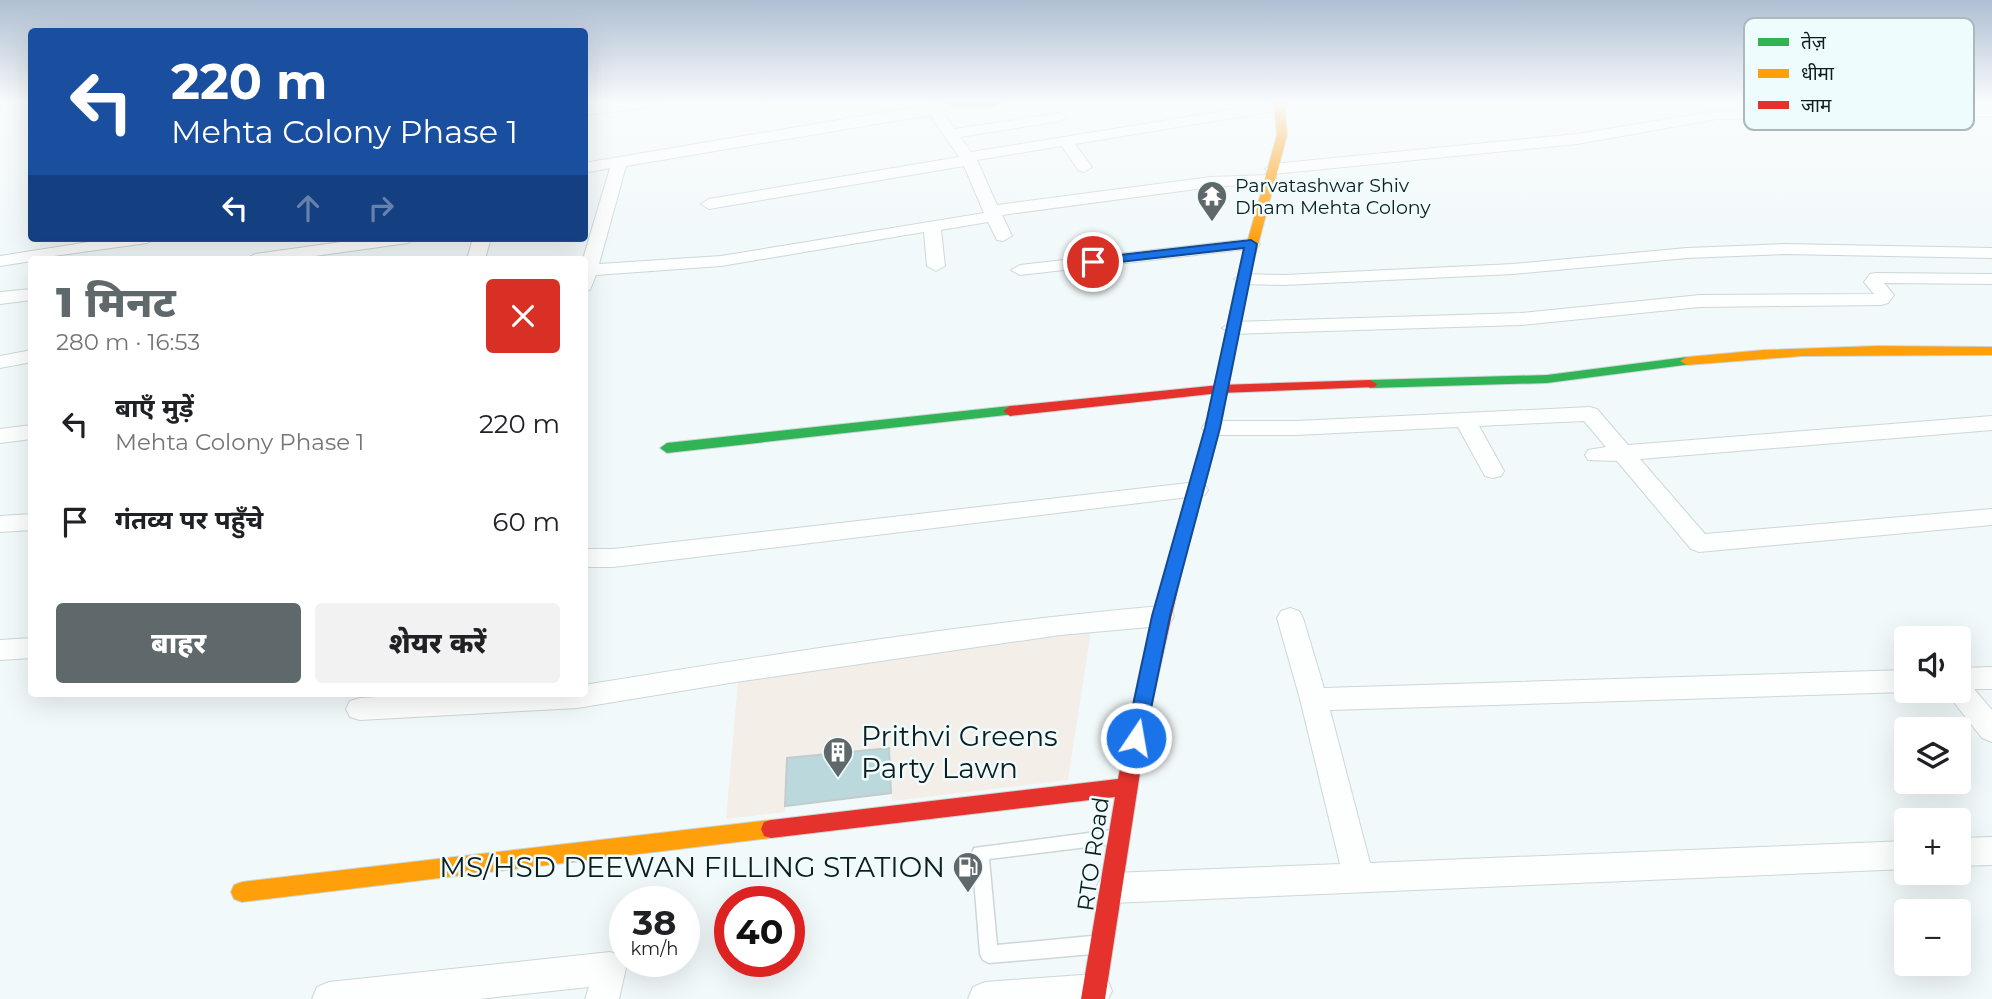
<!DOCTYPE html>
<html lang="hi">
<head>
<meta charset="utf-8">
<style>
  :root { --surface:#fff; --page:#f2f2f2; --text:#202124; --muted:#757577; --accent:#5f696b }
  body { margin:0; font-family:Montserrat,"Noto Sans Devanagari",sans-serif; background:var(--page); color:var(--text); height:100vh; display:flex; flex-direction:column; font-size:26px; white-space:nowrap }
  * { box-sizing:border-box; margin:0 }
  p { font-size:23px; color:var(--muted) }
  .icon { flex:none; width:38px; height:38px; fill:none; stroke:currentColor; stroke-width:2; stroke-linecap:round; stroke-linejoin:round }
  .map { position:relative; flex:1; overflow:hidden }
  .side { position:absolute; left:28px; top:256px; width:560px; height:441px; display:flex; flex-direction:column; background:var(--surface); border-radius:7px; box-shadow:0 7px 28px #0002 }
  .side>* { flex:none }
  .banner { position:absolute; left:28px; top:28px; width:560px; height:214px; border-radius:7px; box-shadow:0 7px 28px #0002; background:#1a4fa0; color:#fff; overflow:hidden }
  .buttons { position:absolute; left:1894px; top:626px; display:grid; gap:14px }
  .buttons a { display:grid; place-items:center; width:77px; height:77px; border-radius:7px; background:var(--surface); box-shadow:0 7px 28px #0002; font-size:35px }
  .speed { position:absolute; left:609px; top:886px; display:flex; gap:14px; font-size:35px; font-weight:700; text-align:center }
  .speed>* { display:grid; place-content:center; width:91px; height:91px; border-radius:50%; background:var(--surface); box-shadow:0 7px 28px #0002; line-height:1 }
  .speed small { font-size:18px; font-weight:400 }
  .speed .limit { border:10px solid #d22; background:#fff; color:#111 }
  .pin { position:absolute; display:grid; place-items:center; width:60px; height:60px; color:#fff; margin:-30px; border:4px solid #fff; border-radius:50%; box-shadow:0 2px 7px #0007 }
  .me { position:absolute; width:77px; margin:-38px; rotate:12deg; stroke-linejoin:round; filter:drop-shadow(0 0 5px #0008) }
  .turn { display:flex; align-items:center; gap:24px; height:147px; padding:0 28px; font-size:32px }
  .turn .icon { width:91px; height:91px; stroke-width:2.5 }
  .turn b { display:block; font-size:49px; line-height:60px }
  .lanes { display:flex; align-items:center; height:66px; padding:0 28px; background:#0003; justify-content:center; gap:35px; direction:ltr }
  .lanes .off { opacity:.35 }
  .round { display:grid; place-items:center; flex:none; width:74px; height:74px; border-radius:7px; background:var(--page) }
  .summary { display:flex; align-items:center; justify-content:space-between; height:119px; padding:0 28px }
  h1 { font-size:42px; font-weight:800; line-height:52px; color:var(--accent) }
  .primary-button { display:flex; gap:14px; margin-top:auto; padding:14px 28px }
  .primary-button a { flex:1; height:80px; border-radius:7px; background:var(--accent); color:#fff; font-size:28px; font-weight:800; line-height:80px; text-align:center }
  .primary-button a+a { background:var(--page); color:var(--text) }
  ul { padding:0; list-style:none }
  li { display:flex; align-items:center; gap:21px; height:98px; padding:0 28px }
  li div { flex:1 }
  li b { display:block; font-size:26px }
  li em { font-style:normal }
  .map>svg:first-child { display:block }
  .green { fill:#f4eee9 }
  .building { fill:#bbd9dc; stroke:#c3cccd; stroke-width:2 }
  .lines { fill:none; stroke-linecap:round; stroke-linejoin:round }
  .lane-casing { stroke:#cdd7d8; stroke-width:3 }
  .street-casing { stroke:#cdd7d8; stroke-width:2 }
  .fast-casing { stroke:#cdd7d8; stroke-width:2 }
  .slow-casing { stroke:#cdd7d8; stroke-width:2 }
  .jam-casing { stroke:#cdd7d8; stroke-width:2 }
  .path { stroke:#d2d4d4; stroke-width:3.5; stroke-dasharray:3.5 3.5; stroke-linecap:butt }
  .lane { fill:#fdfefe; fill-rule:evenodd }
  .street { fill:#fdfefe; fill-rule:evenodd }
  .fast { fill:#30b455; fill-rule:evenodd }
  .slow { fill:#ff9f0a; fill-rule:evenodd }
  .jam { fill:#e5322d; fill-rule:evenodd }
  .route { fill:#1a73e8; stroke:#114b97; stroke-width:2 }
  .labels { text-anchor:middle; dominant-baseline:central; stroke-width:5; stroke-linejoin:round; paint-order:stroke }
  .far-poi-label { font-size:19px; fill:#101c1e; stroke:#effcfd; text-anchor:start }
  .street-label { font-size:23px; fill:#101c1e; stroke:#effcfd }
  .near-poi-label { font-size:28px; fill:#101c1e; stroke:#effcfd; text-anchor:start }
  .key { fill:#effcfd; stroke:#acb9ba; stroke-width:2 }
  .key-label { font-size:19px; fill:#101c1e }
</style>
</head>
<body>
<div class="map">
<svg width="1992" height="999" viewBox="0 0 1992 999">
  <rect width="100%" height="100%" fill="#f2f9fa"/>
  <path class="green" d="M1091,631L1068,780L892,801L889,748L787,758L785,812L726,819L738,681Z"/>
  <path class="building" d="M889,748L891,793L785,806L787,758Z"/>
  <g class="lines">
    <g class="lane-casing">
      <path id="lane" d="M1112,830L1118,832L1120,837L1118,842L1112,844L989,859L997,945L1092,936L1098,939L1101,945L1098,951L1092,954L989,963L983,960L980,954L972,853L974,848Z"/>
    </g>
    <g class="street-casing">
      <path id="street" d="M616,103H658L651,107L584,115V107Z
        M939,103H958L942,112L955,129L1060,113L1067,117L1060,121L960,137L971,152L1274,103H1286L1288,106L1281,110L1075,144L1092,167L1084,172L1078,170L1062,146L977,160L997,205L1211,177L1270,175L1278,180L1276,183L1211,187L1002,215L1012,236L1003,241L997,240L988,222L941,230L945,266L936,271L927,266L924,232L721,266L596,275L590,290L584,291L583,259L610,168L584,173V163ZM930,115L959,157L709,199L701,204L709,209L964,166L984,213L721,256L599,264L626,166Z
        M1992,108V116L1717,119L1577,144L1273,174L1265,169L1273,164L1577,134L1717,111Z
        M114,238H156L147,243L32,259V261L0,266V256Z
        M370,238H417L408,243L293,259H246L255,254Z
        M473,238H491L485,259H467Z
        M1251,239L1260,244L1257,248L1020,275L1011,270L1020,265Z
        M1784,244L1992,248V258L1784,254L1687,258L1513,274L1284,285L1243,284L1234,279L1243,274L1284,275L1513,264L1687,248Z
        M1876,273L1992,274V284L1884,283L1894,295L1888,303L1881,305L1700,307L1521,325L1232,334L1222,328L1232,322L1521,313L1700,295L1874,294L1864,282L1870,274Z
        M32,289V300L0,304V292Z
        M32,350V362L0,368V356Z
        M1590,407L1597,409L1628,445L1992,416V430L1640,459L1705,534L1992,509V525L1699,552L1691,549L1617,461L1588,460L1585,455L1588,450L1606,447L1584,421L1479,426L1504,471L1501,476L1493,478L1485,476L1458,427L1296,435H1213L1205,433L1202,428L1205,423L1213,421H1296Z
        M32,425V439L0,443V429Z
        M1197,482L1205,485L1208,490L1205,495L613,567H584V549H613Z
        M32,514V530L0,532V516Z
        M1161,606L1170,609L1174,616L1170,623L1161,626L1060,635L736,682L577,708L360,720L350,717L346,709L350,701L360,698L446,693H584V685C776,654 968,623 1161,606Z
        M1290,608L1299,611L1303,618L1324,688L1906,670V692L1330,710L1370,863L1906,841V869L1112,903L1101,898L1096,888L1101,878L1112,873L1340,864L1300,699L1277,618L1281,611Z
        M32,638V658L0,660V640Z
        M1992,667V689H1974L1992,710V742L1982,738L1945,691H1958V668Z
        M1992,837V865L1958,866V838Z
        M610,952L622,956L626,968L619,999H585L589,987L479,999H312L317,987L329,982Z
        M1095,974L1107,979L1112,991L1108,999H968L973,987L985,982Z"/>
    </g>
    <g class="fast-casing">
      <path id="fast" d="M947,103H1000L995,106H952Z
        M1687,357L1694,361L1692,364L1547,383L1370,388L1363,384L1370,380L1547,375Z
        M1010,406L1017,411L1015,414L667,453L660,448L667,443Z"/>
    </g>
    <g class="slow-casing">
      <path id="slow" d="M1274,103H1284L1287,135L1249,279L1220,428L1185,557L1183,561H1171L1169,557L1206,428L1237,279L1277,135Z
        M1877,346L1992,347V355L1802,356L1687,365L1680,361L1687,357L1764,350Z
        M771,820L778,822L781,829L778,836L771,838L242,902L234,899L231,892L234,885L242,882Z"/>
    </g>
    <g class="jam-casing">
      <path id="jam" d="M1370,380L1377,384L1375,387L1220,393L1010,416L1003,411L1010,406L1220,385Z
        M1177,551L1183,553L1185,557L1148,721L1105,999H1081L1115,797L771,838L764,836L761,829L764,822L771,820L1118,779L1141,666L1169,557L1171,553Z"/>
    </g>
    <path class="path" d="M0,107L32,104"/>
    <use href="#lane" class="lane"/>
    <use href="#street" class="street"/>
    <use href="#fast" class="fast"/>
    <use href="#slow" class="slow"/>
    <use href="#jam" class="jam"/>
  </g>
  <linearGradient id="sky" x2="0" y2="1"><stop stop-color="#afbed2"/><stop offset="0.42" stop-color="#f9fcfd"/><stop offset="1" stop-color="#f9fcfd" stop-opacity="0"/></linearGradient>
  <rect width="1992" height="243" fill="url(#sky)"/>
  <path class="route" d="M1251,240L1257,244L1220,428L1170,616L1145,738L1142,744L1136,746L1129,744L1126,738L1152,616L1205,428L1244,248L1093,265L1087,262L1093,258Z"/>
  <defs>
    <g id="temple-pin" transform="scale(1.575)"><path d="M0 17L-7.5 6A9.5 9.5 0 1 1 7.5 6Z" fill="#5f696b" stroke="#effcfd"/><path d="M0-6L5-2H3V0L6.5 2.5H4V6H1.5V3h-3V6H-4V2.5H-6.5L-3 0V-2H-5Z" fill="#fff"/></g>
    <g id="building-pin" transform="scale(1.575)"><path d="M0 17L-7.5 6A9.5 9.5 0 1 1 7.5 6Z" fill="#5f696b" stroke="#effcfd"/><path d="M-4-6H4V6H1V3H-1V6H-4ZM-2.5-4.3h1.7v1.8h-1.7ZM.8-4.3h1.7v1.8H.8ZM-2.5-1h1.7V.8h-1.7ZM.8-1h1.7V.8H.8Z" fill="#fff"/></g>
    <g id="fuel-pin" transform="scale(1.575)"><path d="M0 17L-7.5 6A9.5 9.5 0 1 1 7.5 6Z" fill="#5f696b" stroke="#effcfd"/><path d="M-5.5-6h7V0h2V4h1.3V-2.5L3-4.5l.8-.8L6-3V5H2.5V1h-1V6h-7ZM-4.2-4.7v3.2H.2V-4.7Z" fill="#fff"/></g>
  </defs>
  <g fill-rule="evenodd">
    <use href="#temple-pin" x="1212" y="196"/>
    <use href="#building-pin" x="838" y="752"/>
    <use href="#fuel-pin" x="968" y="867"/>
  </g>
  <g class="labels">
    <g class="far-poi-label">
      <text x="1235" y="185">Parvatashwar Shiv<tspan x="1235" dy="22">Dham Mehta Colony</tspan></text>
    </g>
    <g class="street-label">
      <text transform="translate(1093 854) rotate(-82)">RTO Road</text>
    </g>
    <g class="near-poi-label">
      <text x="861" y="736">Prithvi Greens<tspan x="861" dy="32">Party Lawn</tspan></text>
      <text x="945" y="867" text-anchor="end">MS/HSD DEEWAN FILLING STATION</text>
    </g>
  </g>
  <rect x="1744" y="18" width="230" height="112" rx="10" class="key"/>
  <rect x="1758" y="38" width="31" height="8" fill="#30b455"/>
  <rect x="1758" y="69" width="31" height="9" fill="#ff9f0a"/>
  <rect x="1758" y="101" width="31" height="8" fill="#e5322d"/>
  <g class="key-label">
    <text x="1801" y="49">तेज़</text>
    <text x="1801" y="80">धीमा</text>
    <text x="1801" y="112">जाम</text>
  </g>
</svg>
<div class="buttons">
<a><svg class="icon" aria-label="sound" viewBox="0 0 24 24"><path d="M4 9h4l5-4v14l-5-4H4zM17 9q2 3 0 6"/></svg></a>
<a><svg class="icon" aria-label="layers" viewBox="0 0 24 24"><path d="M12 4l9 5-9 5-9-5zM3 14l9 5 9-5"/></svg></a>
<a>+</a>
<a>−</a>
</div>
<div class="speed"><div>38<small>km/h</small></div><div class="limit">40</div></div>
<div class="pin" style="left:1093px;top:262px;background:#d93025"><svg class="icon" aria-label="arrive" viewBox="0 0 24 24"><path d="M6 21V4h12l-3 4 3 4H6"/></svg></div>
<svg class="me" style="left:1136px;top:738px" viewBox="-20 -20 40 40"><circle r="17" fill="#1a73e8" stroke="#fff" stroke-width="3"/><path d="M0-11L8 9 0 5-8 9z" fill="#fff"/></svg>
<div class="banner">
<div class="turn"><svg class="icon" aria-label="left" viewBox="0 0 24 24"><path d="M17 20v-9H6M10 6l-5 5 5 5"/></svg><div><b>220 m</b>Mehta Colony Phase 1</div></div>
<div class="lanes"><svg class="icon" aria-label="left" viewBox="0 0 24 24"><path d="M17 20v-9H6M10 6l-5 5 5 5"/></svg><svg class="icon off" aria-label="ahead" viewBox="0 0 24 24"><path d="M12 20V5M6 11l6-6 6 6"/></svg><svg class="icon off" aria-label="right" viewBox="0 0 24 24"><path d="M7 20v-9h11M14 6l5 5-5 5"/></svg></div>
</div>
<section class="side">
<div class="summary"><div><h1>1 मिनट</h1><p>280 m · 16:53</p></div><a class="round" style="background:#d93025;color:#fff"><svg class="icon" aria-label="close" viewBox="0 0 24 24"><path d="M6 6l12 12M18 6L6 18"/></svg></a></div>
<ul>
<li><svg class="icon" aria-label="left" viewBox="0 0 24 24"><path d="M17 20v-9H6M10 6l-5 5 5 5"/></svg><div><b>बाएँ मुड़ें</b><p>Mehta Colony Phase 1</p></div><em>220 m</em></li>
<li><svg class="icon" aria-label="arrive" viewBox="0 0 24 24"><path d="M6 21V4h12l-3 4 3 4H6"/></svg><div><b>गंतव्य पर पहुँचे</b></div><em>60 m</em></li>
</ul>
<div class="primary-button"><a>बाहर</a><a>शेयर करें</a></div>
</section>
</div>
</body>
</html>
